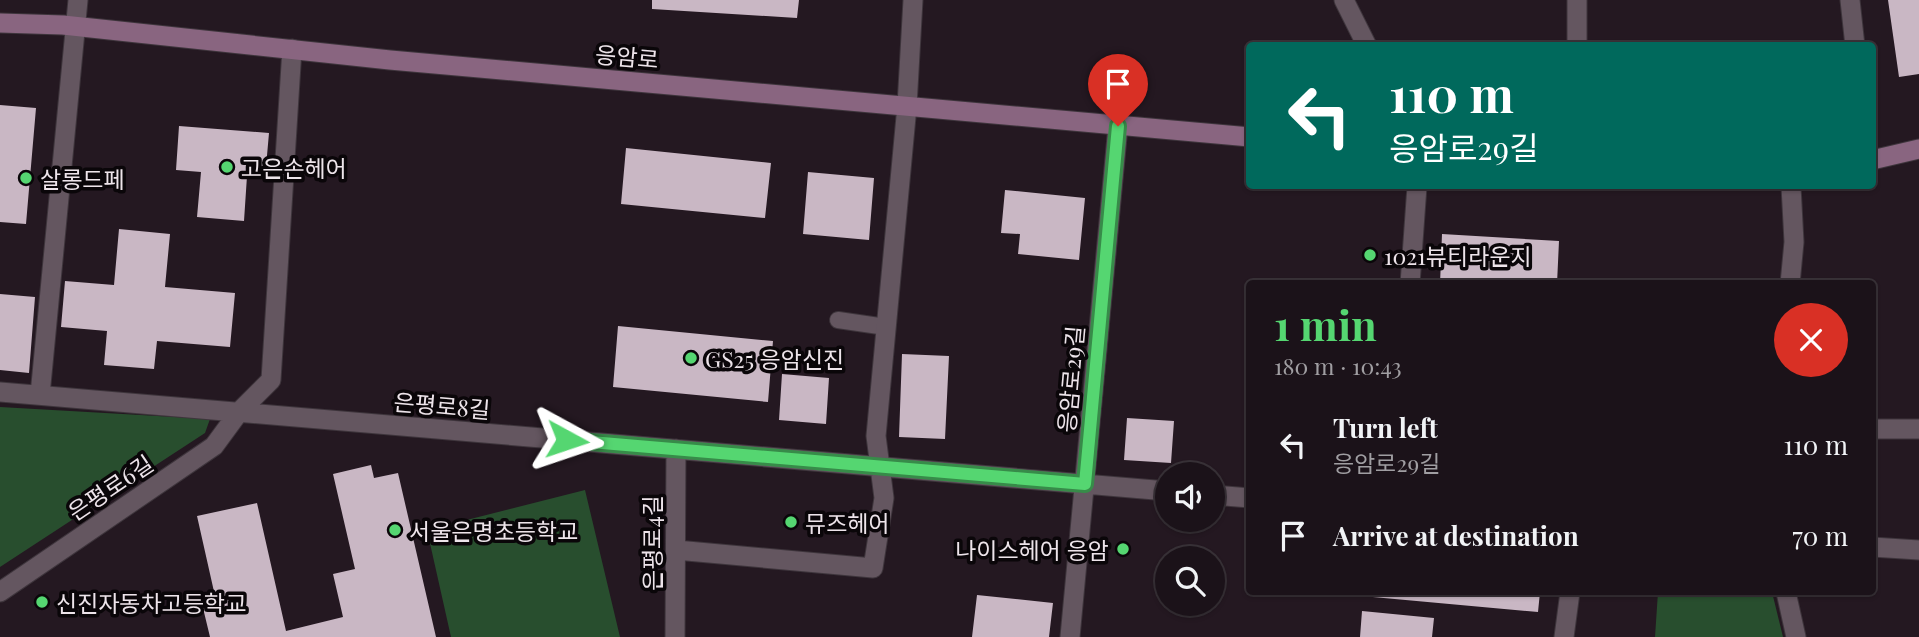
<!DOCTYPE html>
<html lang="en">
<head>
<meta charset="utf-8">
<style>
  :root { --surface:#1b1219; --page:#282026; --text:#f1f3f6; --muted:#a09ea2; --line:#393238; --accent:#55d671 }
  body { margin:0; font-family:"Playfair Display","Noto Sans KR",serif; background:var(--page); color:var(--text); height:100vh; display:flex; flex-direction:column; font-size:26px; white-space:nowrap }
  * { box-sizing:border-box; margin:0 }
  p { font-size:23px; color:var(--muted) }
  .icon { flex:none; width:38px; height:38px; fill:none; stroke:currentColor; stroke-width:2; stroke-linecap:round; stroke-linejoin:round }
  .map { position:relative; flex:1; overflow:hidden }
  .panel { position:absolute; left:1246px; top:280px; width:630px; height:315px; display:flex; flex-direction:column; background:var(--surface); border-radius:7px; box-shadow:0 2px 5px #0004,0 0 0 2px var(--line) }
  .panel>* { flex:none }
  .hud { position:absolute; left:1246px; top:42px; width:630px; height:147px; border-radius:7px; box-shadow:0 2px 5px #0004,0 0 0 2px var(--line); background:#00695c; color:#fff; overflow:hidden }
  .buttons { position:absolute; left:1155px; top:462px; display:grid; gap:14px }
  .buttons a { display:grid; place-items:center; width:70px; height:70px; border-radius:50%; background:var(--surface); box-shadow:0 2px 5px #0004,0 0 0 2px var(--line); font-size:35px }
  .pin { position:absolute; display:grid; place-items:center; width:60px; height:60px; color:#fff; margin:-72px -30px; border-radius:50% 50% 50% 0; rotate:-45deg; box-shadow:0 0 7px #0007 }
  .pin .icon { rotate:45deg }
  .me { position:absolute; width:77px; margin:-38px; rotate:95deg; stroke-linejoin:round; filter:drop-shadow(0 0 5px #0008) }
  .turn { display:flex; align-items:center; gap:24px; height:147px; padding:0 28px; font-size:32px }
  .turn .icon { width:91px; height:91px; stroke-width:2.5 }
  .turn b { display:block; font-size:49px; line-height:60px }
  .round { display:grid; place-items:center; flex:none; width:74px; height:74px; border-radius:37px; background:var(--page) }
  .head { display:flex; align-items:center; justify-content:space-between; height:119px; padding:0 28px }
  h1 { font-size:42px; font-weight:700; line-height:52px; color:var(--accent) }
  ul { padding:0; list-style:none }
  li { display:flex; align-items:center; gap:21px; height:91px; padding:0 28px }
  li div { flex:1 }
  li b { display:block; font-size:26px }
  li em { font-style:normal }
  .map>svg:first-child { display:block }
  .green { fill:#284e2e }
  .building { fill:#c9b7c4 }
  .lines { fill:none; stroke-linecap:round; stroke-linejoin:round }
  .service-casing { stroke:#3e353c; stroke-width:18 }
  .minor-casing { stroke:#3e353c; stroke-width:21 }
  .secondary-casing { stroke:#3e353c; stroke-width:21 }
  .service { stroke:#645660; stroke-width:16 }
  .minor { stroke:#645660; stroke-width:19 }
  .secondary { stroke:#896580; stroke-width:19 }
  .route-casing { stroke:#378b49; stroke-width:18 }
  .route { stroke:#55d671; stroke-width:12 }
  .poi-dot { fill:#55d671; stroke:#0a0609; stroke-width:2.5 }
  .labels { text-anchor:middle; dominant-baseline:central; stroke-width:7; stroke-linejoin:round; paint-order:stroke }
  .street-label { font-size:23px; fill:#ede4ea; stroke:#0a0609 }
  .poi-label { font-size:23px; fill:#ede4ea; stroke:#0a0609; text-anchor:start }
</style>
</head>
<body>
<div class="map">
<svg width="1919" height="637" viewBox="0 0 1919 637">
  <rect width="100%" height="100%" fill="#241821"/>
  <path class="green" d="M0,407L210,419L205,433L0,567Z
    M585,490L620,637H451L427,530Z
    M1658,592H1772L1783,637H1655Z"/>
  <path class="building" d="M652,0H799L797,18L652,9Z
    M1888,0H1919V74L1899,77Z
    M0,105L36,108L26,224L0,222Z
    M179,126L269,133L265,178L247,176L244,221L197,217L201,172L176,170Z
    M626,148L771,163L765,218L621,204Z
    M808,172L874,178L869,240L803,234Z
    M1005,190L1085,198L1079,260L1018,254L1020,234L1001,233Z
    M119,229L170,234L165,287L235,293L230,347L157,341L154,369L104,365L107,331L61,327L65,281L114,285Z
    M1442,234L1559,241L1557,284H1440Z
    M1312,278L1351,282V284H1312Z
    M0,294L35,297L29,373L0,370Z
    M618,326L773,341L768,402L613,387Z
    M902,354L949,356L945,439L899,437Z
    M782,374L829,378L826,424L779,420Z
    M1127,418L1174,421L1171,463L1124,460Z
    M371,465L374,478L398,473L436,637H210L203,608L217,605L197,516L257,503L286,631L343,617L333,574L355,569L333,474Z
    M1329,592H1540L1538,612L1329,593Z
    M977,595L1053,603L1049,637H972Z
    M1362,611L1434,618L1432,637H1360Z"/>
  <g class="lines">
    <g class="service-casing">
      <path id="service" d="M838,320L886,327"/>
    </g>
    <g class="minor-casing">
      <path id="minor" d="M1344,0L1367,46
        M1577,0V46
        M1850,0L1855,46
        M1410,284L1417,186
        M1790,284L1794,242L1791,186
        M0,392L1167,491
        M40,395L78,0
        M1872,429H1919
        M1213,495L1250,498
        M1872,547L1919,550
        M676,550L873,568L884,498L876,436L907,106L913,0
        M0,592L214,446L239,412L271,380L292,49
        M1786,592L1796,637
        M675,637L676,449
        M1070,637L1118,126
        M1564,637L1570,592"/>
    </g>
    <g class="secondary-casing">
      <path id="secondary" d="M0,23L63,25L390,60L1250,137
        M1872,160L1919,149"/>
    </g>
    <use href="#service" class="service"/>
    <use href="#minor" class="minor"/>
    <use href="#secondary" class="secondary"/>
  </g>
  <g class="lines">
    <g class="route-casing">
      <path id="route" d="M567,440L1085,484L1118,126"/>
    </g>
    <use href="#route" class="route"/>
  </g>
  <g class="poi-dot">
    <circle cx="227" cy="167" r="7"/>
    <circle cx="26" cy="178" r="7"/>
    <circle cx="1370" cy="255" r="7"/>
    <circle cx="691" cy="358" r="7"/>
    <circle cx="791" cy="522" r="7"/>
    <circle cx="395" cy="530" r="7"/>
    <circle cx="1123" cy="549" r="7"/>
    <circle cx="42" cy="602" r="7"/>
  </g>
  <g class="labels">
    <g class="street-label">
      <text transform="translate(627 56) rotate(5)">응암로</text>
      <text transform="translate(1070 379) rotate(-85)">응암로29길</text>
      <text transform="translate(442 405) rotate(5)">은평로8길</text>
      <text transform="translate(110 487) rotate(-34)">은평로6길</text>
      <text transform="translate(651 543) rotate(-90)">은평로4길</text>
    </g>
    <g class="poi-label">
      <text x="241" y="167">고은손헤어</text>
      <text x="40" y="178">살롱드페</text>
      <text x="1384" y="255">1021뷰티라운지</text>
      <text x="705" y="358">GS25 응암신진</text>
      <text x="805" y="522">뮤즈헤어</text>
      <text x="409" y="530">서울은명초등학교</text>
      <text x="1109" y="549" text-anchor="end">나이스헤어 응암</text>
      <text x="56" y="602">신진자동차고등학교</text>
    </g>
  </g>
</svg>
<div class="buttons">
<a><svg class="icon" aria-label="sound" viewBox="0 0 24 24"><path d="M4 9h4l5-4v14l-5-4H4zM17 9q2 3 0 6"/></svg></a>
<a><svg class="icon" aria-label="search" viewBox="0 0 24 24"><circle cx="10" cy="10" r="6"/><path d="M15 15l6 6"/></svg></a>
</div>
<div class="pin" style="left:1118px;top:126px;background:#d93025"><svg class="icon" aria-label="arrive" viewBox="0 0 24 24"><path d="M6 21V4h12l-3 4 3 4H6"/></svg></div>
<svg class="me" style="left:567px;top:440px" viewBox="-20 -20 40 40"><path d="M0-17L14 15 0 8-14 15z" fill="#55d671" stroke="#fff" stroke-width="4"/></svg>
<div class="hud">
<div class="turn"><svg class="icon" aria-label="left" viewBox="0 0 24 24"><path d="M17 20v-9H6M10 6l-5 5 5 5"/></svg><div><b>110 m</b>응암로29길</div></div>
</div>
<section class="panel">
<div class="head"><div><h1>1 min</h1><p>180 m · 10:43</p></div><a class="round" style="background:#d93025;color:#fff"><svg class="icon" aria-label="close" viewBox="0 0 24 24"><path d="M6 6l12 12M18 6L6 18"/></svg></a></div>
<ul>
<li><svg class="icon" aria-label="left" viewBox="0 0 24 24"><path d="M17 20v-9H6M10 6l-5 5 5 5"/></svg><div><b>Turn left</b><p>응암로29길</p></div><em>110 m</em></li>
<li><svg class="icon" aria-label="arrive" viewBox="0 0 24 24"><path d="M6 21V4h12l-3 4 3 4H6"/></svg><div><b>Arrive at destination</b></div><em>70 m</em></li>
</ul>
</section>
</div>
</body>
</html>
